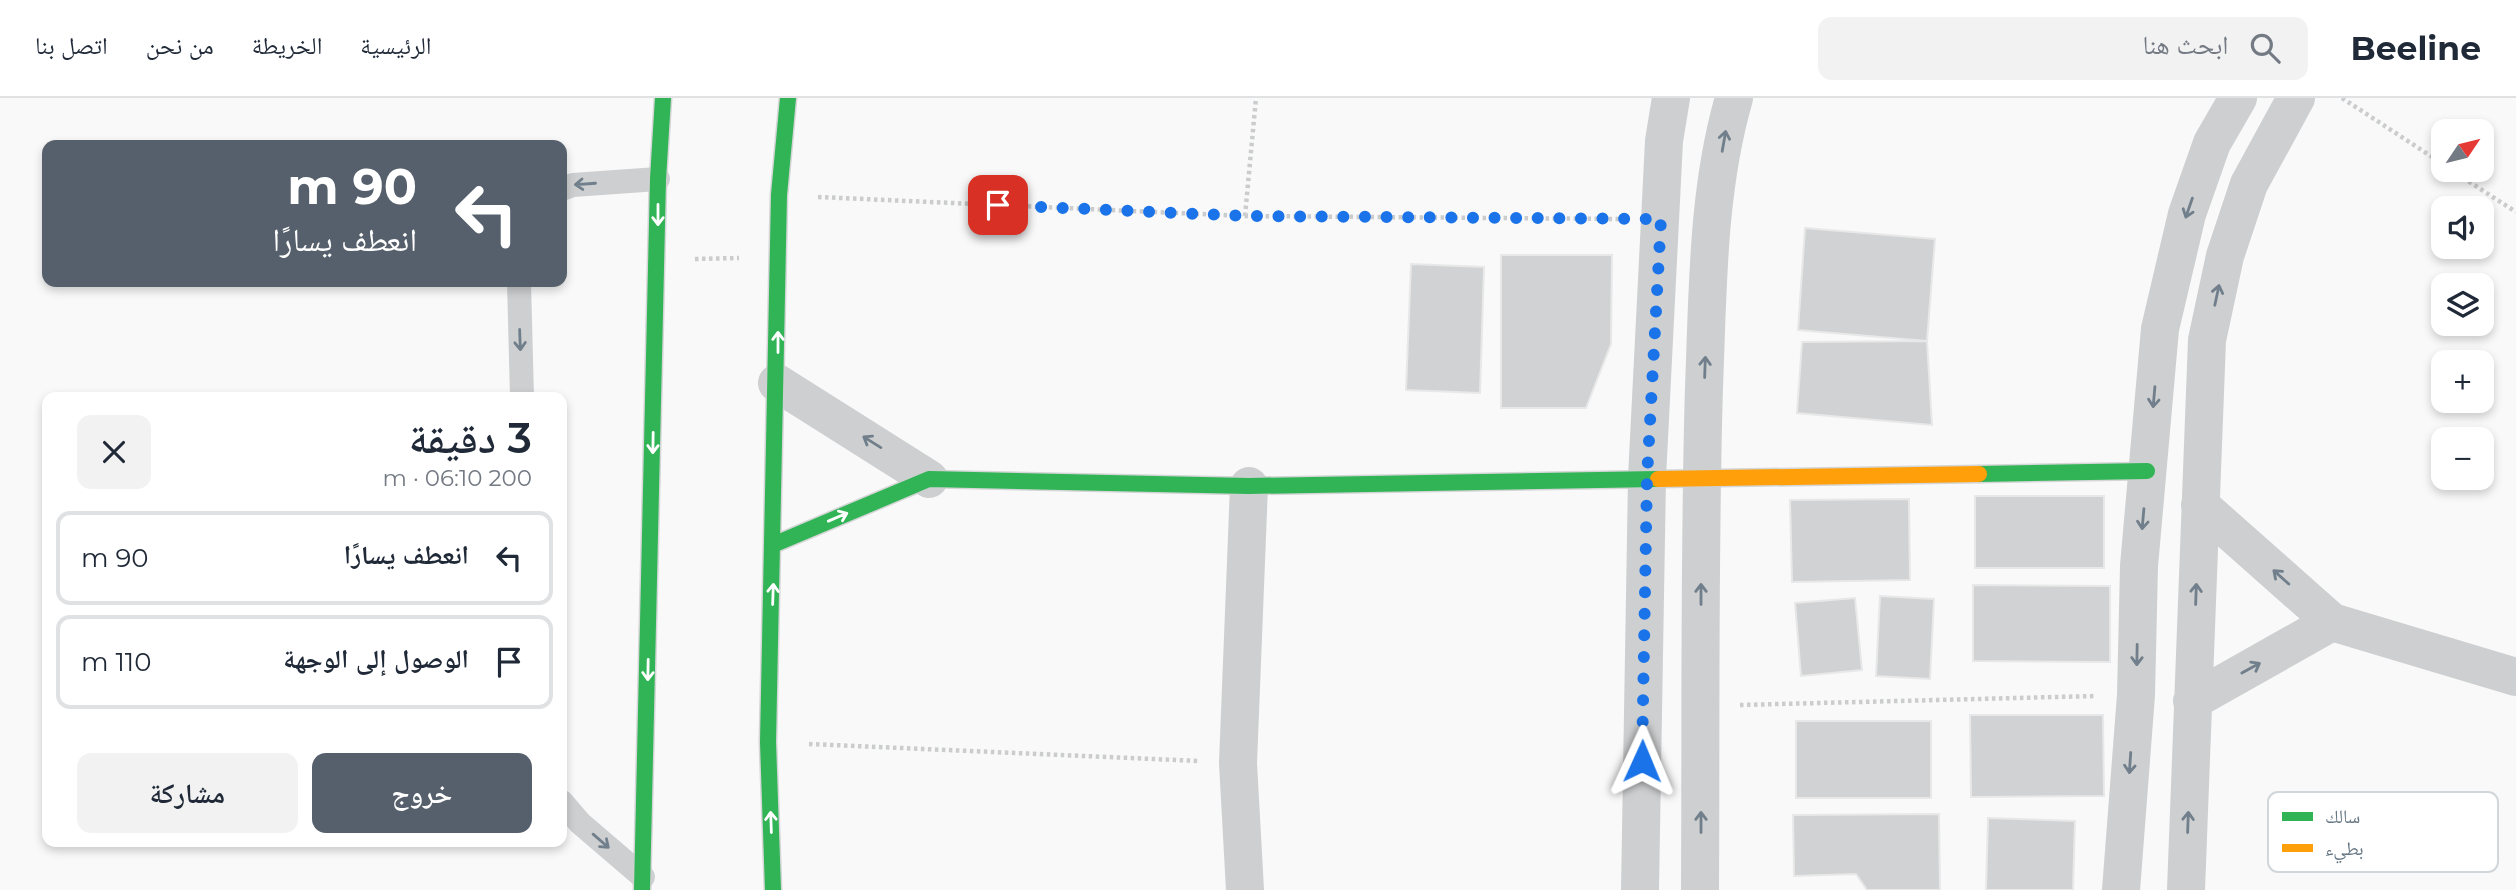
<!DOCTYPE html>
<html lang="ar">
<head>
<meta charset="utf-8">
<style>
  :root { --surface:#fff; --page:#f2f2f3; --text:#1f2937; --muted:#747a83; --line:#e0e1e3; --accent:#56606c }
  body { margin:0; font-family:Montserrat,"Noto Naskh Arabic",sans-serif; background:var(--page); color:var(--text); direction:rtl; height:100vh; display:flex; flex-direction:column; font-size:26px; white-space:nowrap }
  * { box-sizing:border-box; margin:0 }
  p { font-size:23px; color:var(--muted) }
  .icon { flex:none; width:38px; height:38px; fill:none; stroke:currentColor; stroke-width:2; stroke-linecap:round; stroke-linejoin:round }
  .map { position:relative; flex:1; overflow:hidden; direction:ltr }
  .drawer { position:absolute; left:42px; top:294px; width:525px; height:455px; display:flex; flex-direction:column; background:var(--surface); border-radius:14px; box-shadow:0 4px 10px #0003; direction:rtl }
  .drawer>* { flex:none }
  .banner { position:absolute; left:42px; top:42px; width:525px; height:147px; border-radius:14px; box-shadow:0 4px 10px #0003; direction:rtl; background:#56606c; color:#fff; overflow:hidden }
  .needle { width:46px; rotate:55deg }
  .tools { position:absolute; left:2431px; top:21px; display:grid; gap:14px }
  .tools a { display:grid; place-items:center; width:63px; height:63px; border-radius:14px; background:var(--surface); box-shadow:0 4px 10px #0003; font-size:35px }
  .pin { position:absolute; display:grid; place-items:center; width:60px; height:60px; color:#fff; margin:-30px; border-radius:14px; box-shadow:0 4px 10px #0006 }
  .me { position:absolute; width:77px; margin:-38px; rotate:1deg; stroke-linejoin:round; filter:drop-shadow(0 0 5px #0008) }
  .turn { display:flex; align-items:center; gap:24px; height:147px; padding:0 35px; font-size:32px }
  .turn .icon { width:91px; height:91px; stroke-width:2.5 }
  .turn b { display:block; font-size:49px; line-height:60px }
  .round { display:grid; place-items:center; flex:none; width:74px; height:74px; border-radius:14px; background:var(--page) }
  .headline { display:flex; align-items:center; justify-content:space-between; height:119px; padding:0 35px }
  h1 { font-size:42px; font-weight:600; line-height:52px }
  .action { display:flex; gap:14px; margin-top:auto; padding:14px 35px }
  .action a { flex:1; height:80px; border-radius:14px; background:var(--accent); color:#fff; font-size:28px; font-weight:600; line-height:80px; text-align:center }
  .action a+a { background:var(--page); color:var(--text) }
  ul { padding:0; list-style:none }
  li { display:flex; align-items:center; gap:21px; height:94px; margin:0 14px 10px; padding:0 21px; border:4px solid var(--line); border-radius:14px }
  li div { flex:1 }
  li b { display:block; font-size:26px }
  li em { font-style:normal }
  header { display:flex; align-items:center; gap:42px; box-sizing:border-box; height:98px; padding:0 35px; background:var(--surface); border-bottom:2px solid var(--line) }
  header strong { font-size:33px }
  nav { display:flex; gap:38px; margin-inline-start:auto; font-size:24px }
  .search { width:490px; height:63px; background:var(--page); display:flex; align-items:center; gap:18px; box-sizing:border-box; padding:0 24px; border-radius:14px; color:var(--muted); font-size:26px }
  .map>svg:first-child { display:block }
  .building { fill:#d0d2d3; stroke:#e8e8e8; stroke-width:2 }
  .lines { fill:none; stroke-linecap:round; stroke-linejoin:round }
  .fast-casing { stroke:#d5d6d7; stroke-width:19 }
  .slow-casing { stroke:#d5d6d7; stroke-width:19 }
  .path { stroke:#cbcccd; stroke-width:4.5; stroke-dasharray:3.5 3.5; stroke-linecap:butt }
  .lane { stroke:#cecfd0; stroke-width:24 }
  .street { stroke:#cecfd0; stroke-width:38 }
  .fast { stroke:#30b455; stroke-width:16 }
  .slow { stroke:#ff9f0a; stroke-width:16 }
  .oneway { stroke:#707f8b }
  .oneway2 { stroke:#fff }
  .route { stroke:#1a73e8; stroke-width:12; stroke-dasharray:0 21.6 }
  .key { fill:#fff; stroke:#d1d6da; stroke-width:2 }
  .key-label { font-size:19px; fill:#657683 }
</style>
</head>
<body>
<header>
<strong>Beeline</strong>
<div class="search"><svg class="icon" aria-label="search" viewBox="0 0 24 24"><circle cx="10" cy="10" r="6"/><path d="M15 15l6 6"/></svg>ابحث هنا</div>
<nav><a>الرئيسية</a><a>الخريطة</a><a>من نحن</a><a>اتصل بنا</a></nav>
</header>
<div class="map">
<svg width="2516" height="792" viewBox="0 0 2516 792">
  <rect width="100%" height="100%" fill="#f9f9f9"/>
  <path class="building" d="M1805,130L1935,141L1927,243L1798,232Z
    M1501,157H1612L1611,246L1586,310H1501Z
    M1411,166L1484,169L1480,295L1406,292Z
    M1927,243L1932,327L1797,315L1802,244Z
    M1975,398H2104V470H1975Z
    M1909,401L1910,482L1792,484L1790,402Z
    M1973,487L2110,488V564L1973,563Z
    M1880,498L1934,501L1930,581L1876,578Z
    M1855,500L1862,572L1801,578L1795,505Z
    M1970,617H2103L2104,698L1971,699Z
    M1796,623H1931V700H1796Z
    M1939,716L1940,792H1867L1856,776L1794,778L1793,717Z
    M1988,720L2075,723L2073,792H1986Z"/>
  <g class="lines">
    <g class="fast-casing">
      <path id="fast" d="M1979,376L2147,373
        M775,446L929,381L1249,388L1658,381
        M642,792L658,81L663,0
        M773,792L768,644L779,97L788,0"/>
    </g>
    <g class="slow-casing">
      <path id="slow" d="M1658,381L1979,376"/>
    </g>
    <path class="path" d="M2342,0L2443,66
      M2451,72L2516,114
      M818,99L1245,118L1621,121
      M1245,118L1256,0
      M695,161L739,160
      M1740,607L2095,598
      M809,646L1199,663"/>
    <path class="lane" d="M562,91L573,87L658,81
      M519,184L522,299
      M562,704L580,725L643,779"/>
    <path class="street" d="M777,285L929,381
      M2200,407L2332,524L2516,579
      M2192,603L2332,524
      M1245,792L1238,665L1249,388
      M1640,792L1647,380L1664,43L1671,0
      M1700,792C1701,624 1699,456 1704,289C1708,191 1707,94 1734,0
      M2121,792L2136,597L2139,468L2160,231L2187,116L2212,45L2238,0
      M2186,792L2207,242L2225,158L2249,86L2296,0"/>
    <use href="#fast" class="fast"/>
    <use href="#slow" class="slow"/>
  </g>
  <defs><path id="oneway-shaft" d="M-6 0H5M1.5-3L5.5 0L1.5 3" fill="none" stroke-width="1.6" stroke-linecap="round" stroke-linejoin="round" transform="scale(1.75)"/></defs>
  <g class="oneway">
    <use href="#oneway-shaft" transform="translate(1724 43) rotate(-80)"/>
    <use href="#oneway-shaft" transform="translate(585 86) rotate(176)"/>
    <use href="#oneway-shaft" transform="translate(2189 110) rotate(109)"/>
    <use href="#oneway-shaft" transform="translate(2217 197) rotate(-78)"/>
    <use href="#oneway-shaft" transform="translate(520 242) rotate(88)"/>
    <use href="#oneway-shaft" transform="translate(1705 269) rotate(-88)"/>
    <use href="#oneway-shaft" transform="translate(2154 299) rotate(95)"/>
    <use href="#oneway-shaft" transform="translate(872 344) rotate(-148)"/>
    <use href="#oneway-shaft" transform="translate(2143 421) rotate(95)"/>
    <use href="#oneway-shaft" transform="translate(2281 479) rotate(-138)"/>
    <use href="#oneway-shaft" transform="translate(1701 496) rotate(-90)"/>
    <use href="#oneway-shaft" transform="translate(2196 496) rotate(-88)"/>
    <use href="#oneway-shaft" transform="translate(2137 557) rotate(91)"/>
    <use href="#oneway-shaft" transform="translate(2251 570) rotate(-29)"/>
    <use href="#oneway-shaft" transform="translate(2130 665) rotate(94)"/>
    <use href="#oneway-shaft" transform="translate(1701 724) rotate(-90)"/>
    <use href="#oneway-shaft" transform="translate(2188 724) rotate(-88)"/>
    <use href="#oneway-shaft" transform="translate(601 743) rotate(41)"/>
  </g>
  <g class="oneway2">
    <use href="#oneway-shaft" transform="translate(658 117) rotate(90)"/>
    <use href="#oneway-shaft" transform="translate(778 244) rotate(-90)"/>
    <use href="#oneway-shaft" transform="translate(653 345) rotate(91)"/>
    <use href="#oneway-shaft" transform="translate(838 419) rotate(-23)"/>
    <use href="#oneway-shaft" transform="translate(773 496) rotate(-88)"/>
    <use href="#oneway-shaft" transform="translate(648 572) rotate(91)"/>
    <use href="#oneway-shaft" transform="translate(771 724) rotate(-92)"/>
  </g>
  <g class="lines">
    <path class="route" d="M998,107L1245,118L1661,121L1647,380L1642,663"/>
  </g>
  <rect x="2268" y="694" width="230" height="80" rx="10" class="key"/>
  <rect x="2282" y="714" width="31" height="9" fill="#30b455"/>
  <rect x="2282" y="746" width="31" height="8" fill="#ff9f0a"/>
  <g class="key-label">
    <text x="2325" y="725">سالك</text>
    <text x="2325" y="757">بطيء</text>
  </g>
</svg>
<div class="tools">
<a><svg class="needle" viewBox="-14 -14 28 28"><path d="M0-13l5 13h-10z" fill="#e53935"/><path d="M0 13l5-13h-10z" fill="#747a83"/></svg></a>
<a><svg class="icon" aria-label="sound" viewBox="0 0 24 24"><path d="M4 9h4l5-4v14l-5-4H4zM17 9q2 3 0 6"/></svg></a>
<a><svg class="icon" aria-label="layers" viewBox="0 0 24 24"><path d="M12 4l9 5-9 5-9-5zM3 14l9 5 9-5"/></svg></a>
<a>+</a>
<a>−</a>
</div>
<div class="pin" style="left:998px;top:107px;background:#d93025"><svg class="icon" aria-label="arrive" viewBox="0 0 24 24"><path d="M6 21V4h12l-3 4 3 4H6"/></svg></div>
<svg class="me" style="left:1642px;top:663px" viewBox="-20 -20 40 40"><path d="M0-17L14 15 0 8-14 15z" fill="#1a73e8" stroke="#fff" stroke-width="4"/></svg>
<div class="banner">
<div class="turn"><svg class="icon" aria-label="left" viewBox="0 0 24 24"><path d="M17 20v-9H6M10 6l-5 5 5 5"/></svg><div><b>90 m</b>انعطف يسارًا</div></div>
</div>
<section class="drawer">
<div class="headline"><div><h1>3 دقيقة</h1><p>200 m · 06:10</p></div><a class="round"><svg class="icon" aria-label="close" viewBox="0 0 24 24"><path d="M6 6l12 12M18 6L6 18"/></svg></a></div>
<ul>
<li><svg class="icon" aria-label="left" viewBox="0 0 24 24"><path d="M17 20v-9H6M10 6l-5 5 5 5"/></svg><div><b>انعطف يسارًا</b></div><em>90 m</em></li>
<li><svg class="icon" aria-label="arrive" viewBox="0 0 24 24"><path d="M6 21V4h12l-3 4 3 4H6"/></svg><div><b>الوصول إلى الوجهة</b></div><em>110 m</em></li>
</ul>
<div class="action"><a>خروج</a><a>مشاركة</a></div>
</section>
</div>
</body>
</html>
